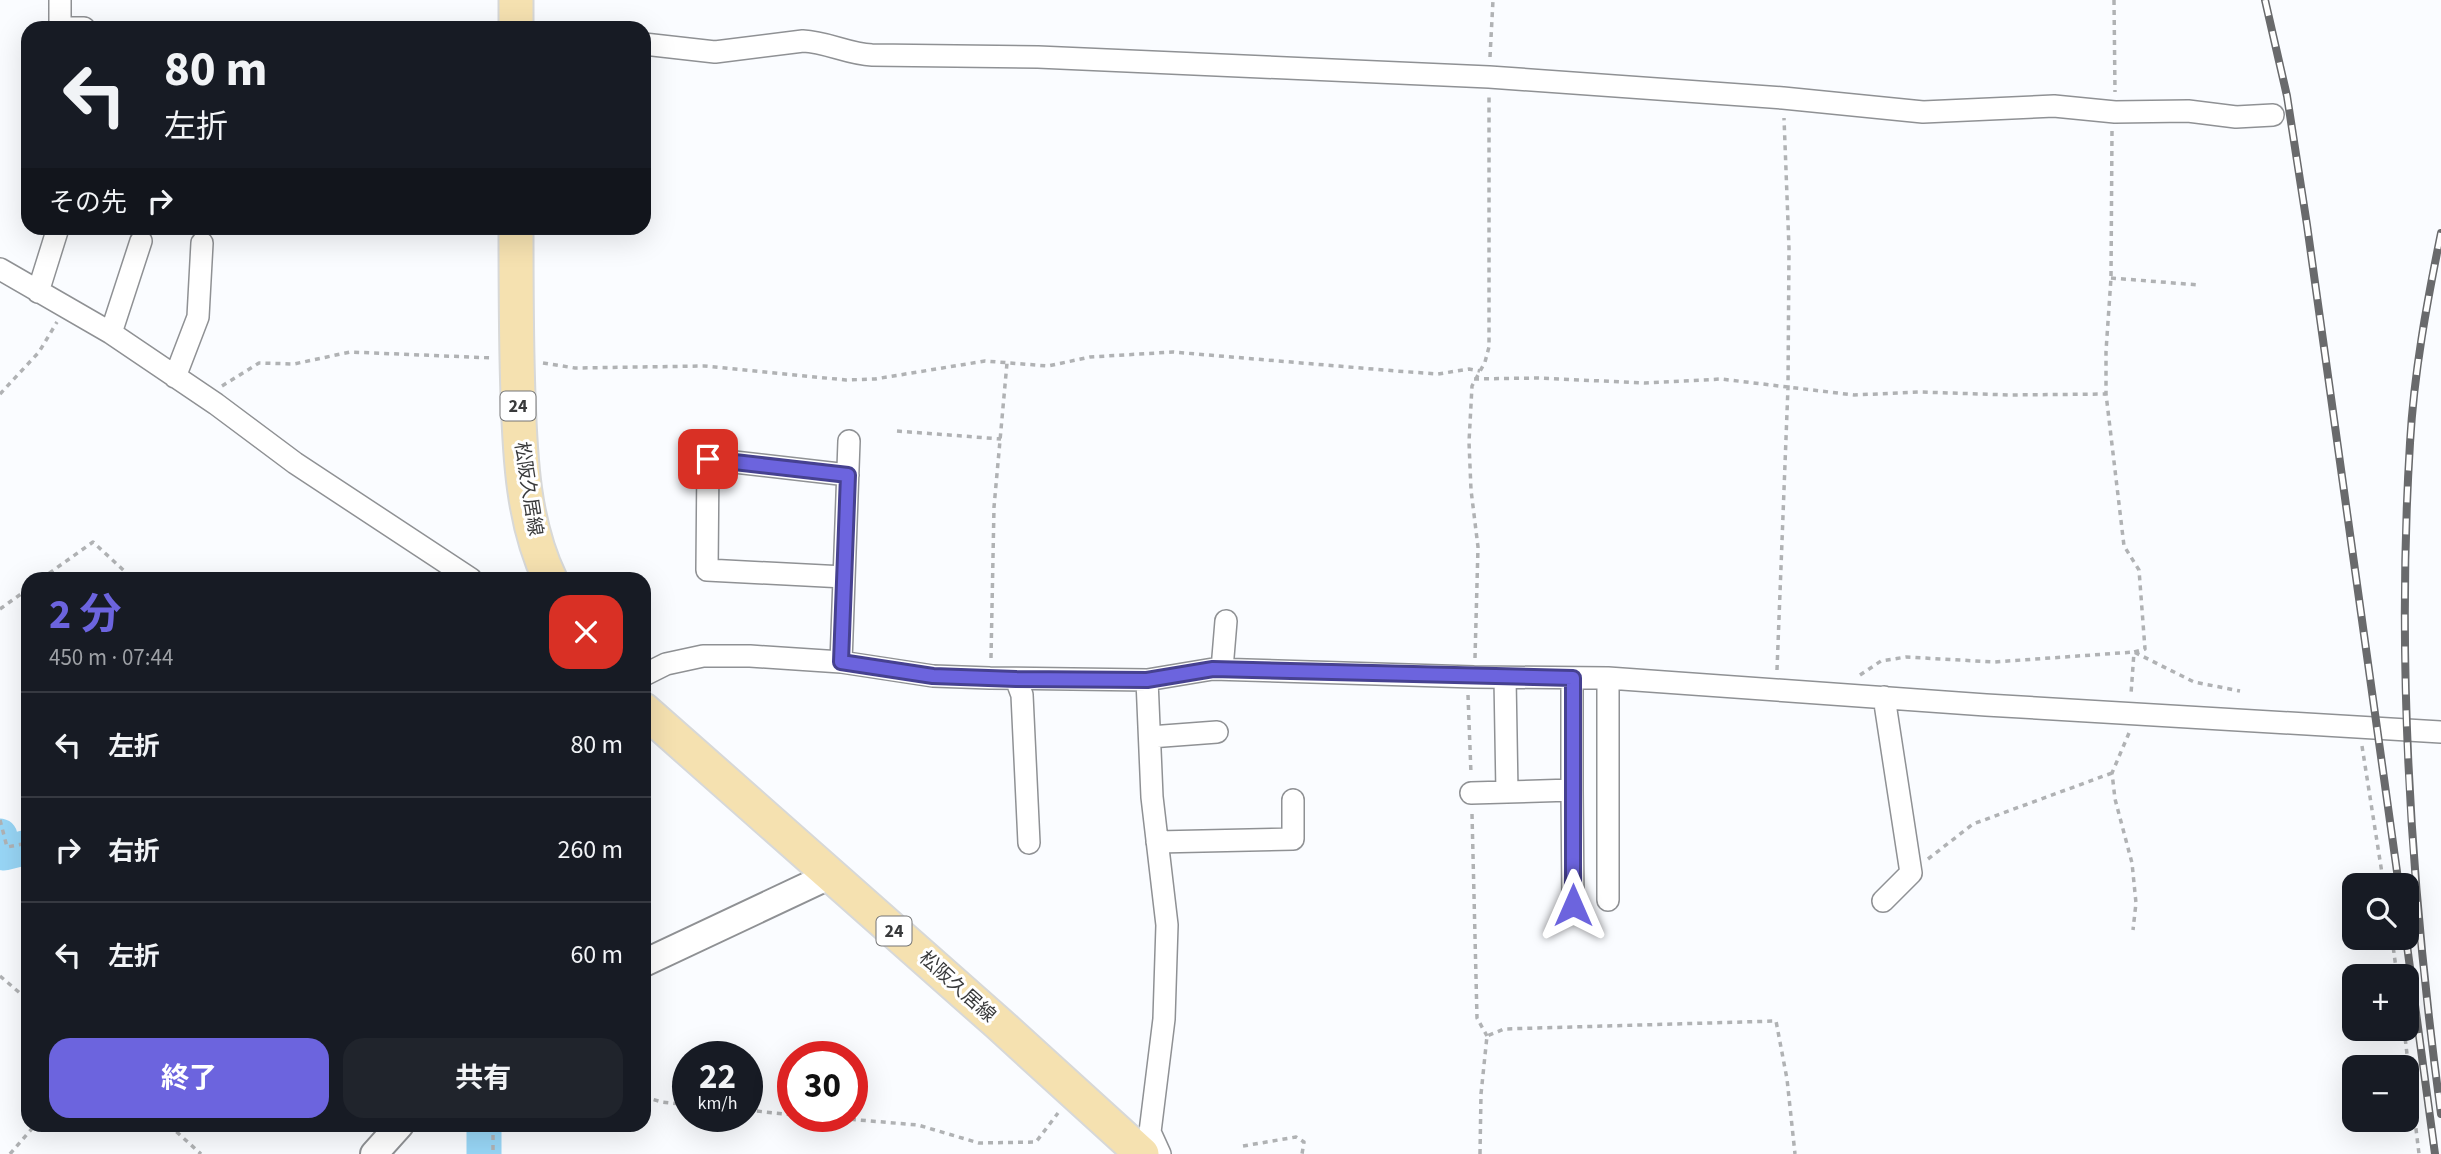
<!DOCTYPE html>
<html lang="ja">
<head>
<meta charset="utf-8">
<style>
  :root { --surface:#171b24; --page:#20242c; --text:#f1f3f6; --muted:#9ea1a6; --line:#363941; --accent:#6c64de }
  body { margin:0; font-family:"Source Sans 3","Noto Sans JP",sans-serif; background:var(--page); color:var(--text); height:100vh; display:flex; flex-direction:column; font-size:26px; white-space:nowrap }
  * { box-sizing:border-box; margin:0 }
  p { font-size:23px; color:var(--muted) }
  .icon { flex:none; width:38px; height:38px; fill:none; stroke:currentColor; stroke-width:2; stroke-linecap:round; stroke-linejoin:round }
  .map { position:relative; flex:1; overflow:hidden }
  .panel { position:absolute; left:21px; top:572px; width:630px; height:560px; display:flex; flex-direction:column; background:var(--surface); border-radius:21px; box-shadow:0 7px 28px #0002 }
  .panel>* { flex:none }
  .top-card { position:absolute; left:21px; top:21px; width:630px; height:214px; border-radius:21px; box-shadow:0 7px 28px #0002; background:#171b24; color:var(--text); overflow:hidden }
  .fabs { position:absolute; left:2342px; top:873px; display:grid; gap:14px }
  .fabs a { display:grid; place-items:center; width:77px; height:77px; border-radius:14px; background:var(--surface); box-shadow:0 7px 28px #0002; font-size:35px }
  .speed { position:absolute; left:672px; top:1041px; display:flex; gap:14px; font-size:35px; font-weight:700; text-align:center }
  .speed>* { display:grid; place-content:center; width:91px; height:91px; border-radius:50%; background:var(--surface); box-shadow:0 7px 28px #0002; line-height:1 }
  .speed small { font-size:18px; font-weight:400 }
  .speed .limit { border:10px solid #d22; background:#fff; color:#111 }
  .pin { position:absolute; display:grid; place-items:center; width:60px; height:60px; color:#fff; margin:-30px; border-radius:14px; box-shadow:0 4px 10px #0006 }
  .me { position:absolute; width:77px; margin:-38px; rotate:0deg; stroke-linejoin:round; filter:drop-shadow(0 0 5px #0008) }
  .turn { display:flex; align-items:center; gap:24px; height:147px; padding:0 28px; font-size:32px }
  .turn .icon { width:91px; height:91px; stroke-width:2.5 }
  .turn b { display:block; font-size:49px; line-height:60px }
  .then { display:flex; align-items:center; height:66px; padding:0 28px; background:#0003; gap:14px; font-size:26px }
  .round { display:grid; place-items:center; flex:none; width:74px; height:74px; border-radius:21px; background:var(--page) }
  .headline { display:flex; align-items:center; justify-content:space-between; height:119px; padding:0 28px }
  h1 { font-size:42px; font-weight:700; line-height:52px; color:var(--accent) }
  .cta { display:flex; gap:14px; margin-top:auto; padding:14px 28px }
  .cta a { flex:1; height:80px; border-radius:21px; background:var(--accent); color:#fff; font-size:28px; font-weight:700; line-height:80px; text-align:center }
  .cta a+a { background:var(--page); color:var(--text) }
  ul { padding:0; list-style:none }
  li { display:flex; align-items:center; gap:21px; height:105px; padding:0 28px; border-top:2px solid var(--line) }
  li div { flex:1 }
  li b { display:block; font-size:26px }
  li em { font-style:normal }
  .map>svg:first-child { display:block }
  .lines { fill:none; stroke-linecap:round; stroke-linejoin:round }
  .river { stroke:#98d6f6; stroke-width:35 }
  .minor-casing { stroke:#8f9194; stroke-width:24 }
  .tertiary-casing { stroke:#8f9194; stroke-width:30 }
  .primary-casing { stroke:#d7d8d8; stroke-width:37 }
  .path { stroke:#b0b2b4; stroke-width:3.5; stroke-dasharray:5 5; stroke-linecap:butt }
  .minor { stroke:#fff; stroke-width:21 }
  .tertiary { stroke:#fff; stroke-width:26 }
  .primary { stroke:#f5e1b0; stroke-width:33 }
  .rail-casing { stroke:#696a6c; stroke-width:8 }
  .rail { stroke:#fff; stroke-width:5; stroke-dasharray:16; stroke-linecap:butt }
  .route-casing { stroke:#464190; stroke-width:18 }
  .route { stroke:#6c64de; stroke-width:12 }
  .labels { text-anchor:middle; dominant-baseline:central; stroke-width:6; stroke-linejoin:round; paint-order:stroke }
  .shield { fill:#fff; stroke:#747576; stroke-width:2 }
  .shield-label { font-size:18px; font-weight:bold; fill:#393a3b }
  .street-label { font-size:19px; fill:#393a3b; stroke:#fff }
</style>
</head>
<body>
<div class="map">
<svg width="2441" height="1154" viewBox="0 0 2441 1154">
  <rect width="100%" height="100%" fill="#fafcff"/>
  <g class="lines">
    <path class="river" d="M0,836L4,853L28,847
      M484,1125V1154"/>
    <g class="minor-casing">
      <path id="minor" d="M60,27V0
        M60,28H84
        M644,44L715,52L803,41C827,42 848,54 872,55L1038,57L1489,77L1783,98L1923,112L2054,106L2115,112L2188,111L2236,117L2273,115
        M0,269L111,333L216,404L295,463L471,579
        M38,292L58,228
        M111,333L141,241
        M175,377L198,317L202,243
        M844,577L707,570L708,459L848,475
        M841,662L849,441
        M1222,669L1226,621
        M644,675L666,664L703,656H750L841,662L933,676L990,678L1147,680L1213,669L1474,677L1608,678L1986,705L2441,732
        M1608,678V900
        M1016,679L1022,695L1029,843
        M1147,680L1152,797L1167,925L1164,1019L1150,1132L1160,1154
        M1150,737L1217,732
        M1572,790L1573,905
        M1507,792L1572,790V679
        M1471,793L1507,792L1505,678
        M1157,842L1293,839V800
        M1883,901L1911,873L1884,697"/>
    </g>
    <g class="tertiary-casing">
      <path id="tertiary" d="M644,963L831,875
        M374,1154L400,1125"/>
    </g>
    <g class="primary-casing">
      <path id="primary" d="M516,28V0
        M516,228C516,283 516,339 518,395C520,457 523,523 550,579
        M644,710L998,1023L1142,1154"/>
    </g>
    <path class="path" d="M2114,0L2115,92
      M1490,57L1493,0
      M2112,131L2111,278L2106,351V394L2124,546L2139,570L2145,649L2134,652L2131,694
      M2111,278L2199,285
      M543,363L575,368L704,366L846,380L875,379L985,361L1048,366L1090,357L1173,352L1396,371L1438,374L1469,369L1480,371
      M1474,379L1537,378L1645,383L1721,379L1854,395L1919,392L2010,395L2106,394
      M222,386L259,363L294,364L350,352L493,358
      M0,394L39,352L57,322
      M897,431L1001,439
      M41,579L93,542L133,579
      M0,609L28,589
      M991,658L994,507L1007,363
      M1475,658L1478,547L1471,490L1469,442L1472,386L1485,362L1489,347V97
      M1777,670L1788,387L1789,248L1784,118
      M1860,675L1881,661L1906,657L1994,662L2134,652L2194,682L2240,691
      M1468,695L1471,774
      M2129,733L2112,773L2115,799L2132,863L2136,903L2133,930
      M2362,746L2384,886
      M1472,814L1477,1018L1487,1036
      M0,820L7,847L28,843
      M1928,859L1973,824L2112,773
      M2392,938L2397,976
      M0,976L28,1000
      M2404,1029L2419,1154
      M644,1097L662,1102L688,1105
      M747,1110L793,1115
      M811,1116L918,1125L979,1143L1036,1142L1058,1113
      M169,1125L201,1154
      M493,1125V1154
      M1243,1146L1296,1137L1304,1142L1302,1154
      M10,1154L35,1125
      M1480,1154L1481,1094L1487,1036L1504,1029L1776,1021L1787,1079L1795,1154"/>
    <use href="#minor" class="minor"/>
    <use href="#tertiary" class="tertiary"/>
    <use href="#primary" class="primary"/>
    <g class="rail-casing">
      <path id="rail" d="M2265,0L2287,96L2307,225L2399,886
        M2441,233C2427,302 2414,372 2410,443C2396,667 2411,892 2441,1114
        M2406,938L2435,1154"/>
    </g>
    <use href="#rail" class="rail"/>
  </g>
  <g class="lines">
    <g class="route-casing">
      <path id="route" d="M708,459L848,475L841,662L933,676L1016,679L1147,680L1213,669L1573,678V905"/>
    </g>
    <use href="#route" class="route"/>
  </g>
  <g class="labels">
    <g class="shield">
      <rect x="500.5" y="391.5" width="35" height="29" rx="5"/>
      <rect x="876.5" y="916.5" width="35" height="29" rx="5"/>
    </g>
    <g class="shield-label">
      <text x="518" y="406">24</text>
      <text x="894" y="931">24</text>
    </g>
    <g class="street-label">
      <text transform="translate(528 489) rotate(81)">松阪久居線</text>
      <text transform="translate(957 987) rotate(42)">松阪久居線</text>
    </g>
  </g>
</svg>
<div class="fabs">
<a><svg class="icon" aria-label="search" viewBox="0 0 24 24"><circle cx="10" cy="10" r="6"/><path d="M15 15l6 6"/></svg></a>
<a>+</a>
<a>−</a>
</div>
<div class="speed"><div>22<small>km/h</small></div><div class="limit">30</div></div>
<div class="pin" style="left:708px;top:459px;background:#d93025"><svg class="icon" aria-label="arrive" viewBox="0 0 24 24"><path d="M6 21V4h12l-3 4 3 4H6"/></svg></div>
<svg class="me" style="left:1573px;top:905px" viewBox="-20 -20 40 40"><path d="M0-17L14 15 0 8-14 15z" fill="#6c64de" stroke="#fff" stroke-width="4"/></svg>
<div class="top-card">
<div class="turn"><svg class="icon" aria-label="left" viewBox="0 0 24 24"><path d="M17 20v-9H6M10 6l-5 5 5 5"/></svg><div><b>80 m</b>左折</div></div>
<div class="then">その先<svg class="icon" aria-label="right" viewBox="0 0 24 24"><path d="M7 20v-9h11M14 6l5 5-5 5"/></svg></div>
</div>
<section class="panel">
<div class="headline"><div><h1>2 分</h1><p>450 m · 07:44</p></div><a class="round" style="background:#d93025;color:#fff"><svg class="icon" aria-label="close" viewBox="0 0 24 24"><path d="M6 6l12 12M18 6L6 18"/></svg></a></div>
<ul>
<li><svg class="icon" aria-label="left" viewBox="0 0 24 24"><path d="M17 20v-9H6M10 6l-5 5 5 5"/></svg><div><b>左折</b></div><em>80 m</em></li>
<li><svg class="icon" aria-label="right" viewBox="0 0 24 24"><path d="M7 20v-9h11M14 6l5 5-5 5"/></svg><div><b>右折</b></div><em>260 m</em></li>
<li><svg class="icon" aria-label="left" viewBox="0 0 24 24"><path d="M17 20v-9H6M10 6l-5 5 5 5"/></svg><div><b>左折</b></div><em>60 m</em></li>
</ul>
<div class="cta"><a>終了</a><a>共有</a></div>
</section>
</div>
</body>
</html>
